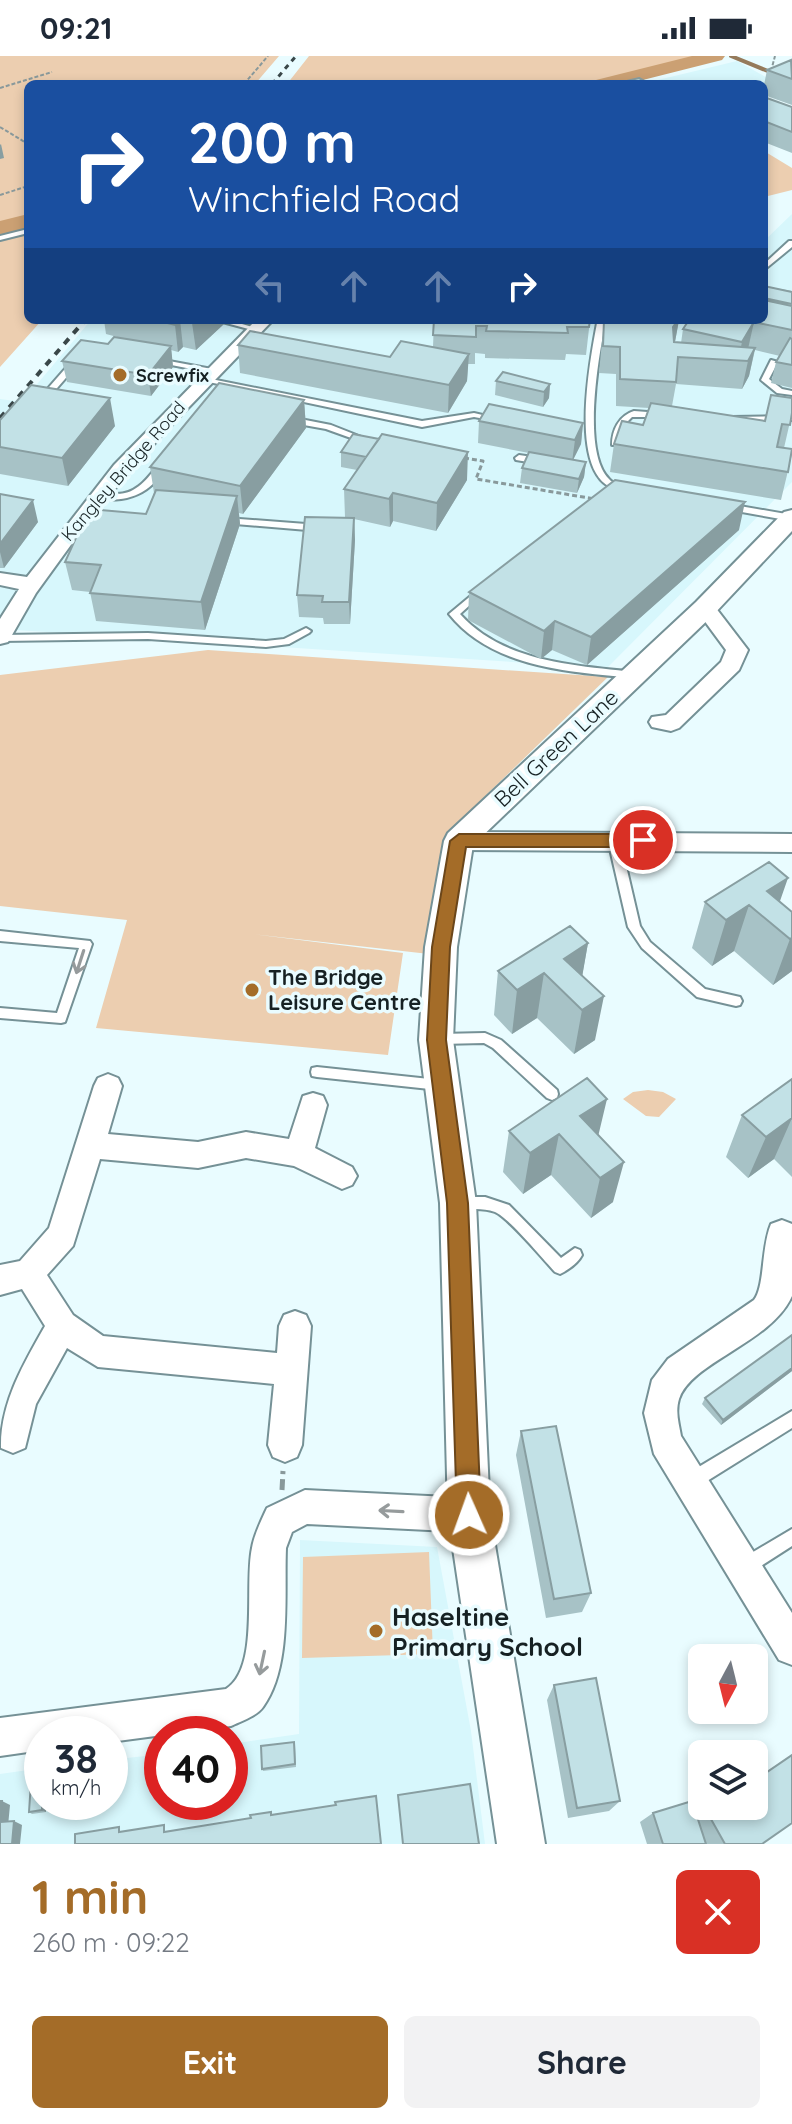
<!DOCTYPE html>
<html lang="en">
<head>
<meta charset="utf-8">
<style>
  :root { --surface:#fff; --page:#f2f2f3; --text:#1f2937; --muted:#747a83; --accent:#a46c28 }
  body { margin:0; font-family:Quicksand,sans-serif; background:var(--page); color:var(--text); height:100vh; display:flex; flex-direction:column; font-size:30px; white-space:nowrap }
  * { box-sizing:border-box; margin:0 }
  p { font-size:26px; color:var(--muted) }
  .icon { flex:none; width:44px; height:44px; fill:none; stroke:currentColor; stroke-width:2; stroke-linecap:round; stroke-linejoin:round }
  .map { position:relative; height:1788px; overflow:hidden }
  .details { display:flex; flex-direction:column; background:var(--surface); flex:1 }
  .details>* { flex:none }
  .top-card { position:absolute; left:24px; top:24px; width:744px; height:244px; border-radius:12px; box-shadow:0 4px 12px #0003; background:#1a4fa0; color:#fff; overflow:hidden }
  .needle { width:52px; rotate:187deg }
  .controls { position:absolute; left:688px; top:1588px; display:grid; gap:16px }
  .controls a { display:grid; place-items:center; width:80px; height:80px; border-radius:12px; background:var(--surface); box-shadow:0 4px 12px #0003; font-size:40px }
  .speed { position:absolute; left:24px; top:1660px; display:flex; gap:16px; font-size:40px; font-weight:700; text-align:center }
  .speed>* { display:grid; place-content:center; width:104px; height:104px; border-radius:50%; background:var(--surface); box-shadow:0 4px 12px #0003; line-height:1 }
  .speed small { font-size:20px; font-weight:400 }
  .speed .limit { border:12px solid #d22; background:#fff; color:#111 }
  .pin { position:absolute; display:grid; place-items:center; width:68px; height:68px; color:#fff; margin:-34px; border:4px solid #fff; border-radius:50%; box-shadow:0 2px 8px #0007 }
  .me { position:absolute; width:88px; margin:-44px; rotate:358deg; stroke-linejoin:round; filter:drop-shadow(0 0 6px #0008) }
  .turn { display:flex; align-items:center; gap:28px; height:168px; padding:0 32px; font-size:36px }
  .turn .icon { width:104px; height:104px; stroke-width:2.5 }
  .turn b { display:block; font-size:56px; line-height:68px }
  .lanes { display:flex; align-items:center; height:76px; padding:0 32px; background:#0003; justify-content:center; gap:40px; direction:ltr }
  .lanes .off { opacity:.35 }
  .round { display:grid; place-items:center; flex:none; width:84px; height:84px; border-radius:12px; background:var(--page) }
  .summary { display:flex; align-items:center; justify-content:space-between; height:136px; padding:0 32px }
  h1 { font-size:48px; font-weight:800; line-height:60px; color:var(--accent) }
  .button { display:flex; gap:16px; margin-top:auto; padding:16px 32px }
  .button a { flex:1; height:92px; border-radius:12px; background:var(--accent); color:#fff; font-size:32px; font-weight:800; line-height:92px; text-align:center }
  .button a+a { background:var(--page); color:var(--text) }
  .status { display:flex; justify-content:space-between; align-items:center; height:56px; padding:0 40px; background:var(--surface); direction:ltr }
  .status svg { height:22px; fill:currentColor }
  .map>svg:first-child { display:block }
  .built { fill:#d7f7fc }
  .green { fill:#ecceb0 }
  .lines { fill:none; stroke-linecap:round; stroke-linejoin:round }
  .stream { stroke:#957a5b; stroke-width:4 }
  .river { fill:#cba073; fill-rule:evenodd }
  .service-casing { stroke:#759196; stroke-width:4 }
  .minor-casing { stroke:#759196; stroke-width:4 }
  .tertiary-casing { stroke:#759196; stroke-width:4 }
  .path-far2 { stroke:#89999b; stroke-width:2; stroke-dasharray:4 2; stroke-linecap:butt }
  .path-far1 { stroke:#89999b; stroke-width:3; stroke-dasharray:5 3; stroke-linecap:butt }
  .path { stroke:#89999b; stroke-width:5; stroke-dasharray:11 5; stroke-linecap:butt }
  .service { fill:#fff; fill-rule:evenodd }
  .minor { fill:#fff; fill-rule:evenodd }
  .tertiary { fill:#fff; fill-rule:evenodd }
  .rail-far1 { stroke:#3a4749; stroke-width:3; stroke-dasharray:5 5; stroke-linecap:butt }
  .rail { stroke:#3a4749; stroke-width:4; stroke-dasharray:7 7; stroke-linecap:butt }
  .wall { fill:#a7c2c6 }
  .shaded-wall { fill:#889ea1 }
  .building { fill:#c2e1e6; stroke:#889ea1; stroke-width:2 }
  .oneway { stroke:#969b9c }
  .route { fill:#a46c28; stroke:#6b461a; stroke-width:2 }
  .poi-dot { fill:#a46c28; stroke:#e9fcff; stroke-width:3 }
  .labels { text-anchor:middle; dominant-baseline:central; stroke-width:7; stroke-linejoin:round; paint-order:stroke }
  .far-poi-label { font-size:18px; font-weight:bold; fill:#162123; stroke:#e9fcff; text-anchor:start }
  .far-street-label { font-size:18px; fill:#162123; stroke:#e9fcff }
  .street-label { font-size:22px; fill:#162123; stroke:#e9fcff }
  .poi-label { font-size:22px; font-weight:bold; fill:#162123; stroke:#e9fcff; text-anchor:start }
  .near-poi-label { font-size:26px; font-weight:bold; fill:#162123; stroke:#e9fcff; text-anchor:start }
</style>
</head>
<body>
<div class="status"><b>09:21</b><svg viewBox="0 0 49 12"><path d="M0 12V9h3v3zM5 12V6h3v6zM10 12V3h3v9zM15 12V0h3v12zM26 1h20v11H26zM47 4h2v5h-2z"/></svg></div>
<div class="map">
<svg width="792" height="1788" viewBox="0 0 792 1788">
  <rect width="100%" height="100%" fill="#e9fcff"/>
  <path class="built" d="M737,5L773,25L760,28H641Z
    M792,158V426L607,612L0,573V343L22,346L91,264H764V185Z
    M300,1484L437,1491L471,1675L485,1788H0V1718L42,1712V1746H110V1704L162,1698V1746H230V1688L299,1678Z"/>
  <path class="green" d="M0,0H279L255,28H28V163L0,170Z
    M309,0H704L591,28H287Z
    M764,95L792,112V134L764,141Z
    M28,168V264H42L0,311V174Z
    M208,594L608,621L446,778L429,898L252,878L403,897L388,999L96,972L127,864L0,850V619Z
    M648,1034L663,1036L676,1043L659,1061L646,1060L623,1043L633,1036Z
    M429,1496L433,1598L302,1602L303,1501Z"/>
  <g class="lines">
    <path class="stream" d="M731,0L792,25"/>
    <path class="river" d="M692,0H725L722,4L627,28H593L596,24Z
      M28,158V172L0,179V165Z"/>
    <g class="service-casing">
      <path id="service" d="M28,173V177L0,184V180Z
        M789,185H792V191L764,214V208Z
        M215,264H228L260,273L256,275Z
        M619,264V267L605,269C598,304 582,396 609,423C613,428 620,429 626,430V434C564,436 590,304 597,267L601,265Z
        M153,302L212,313L216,315L212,317L156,306L152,304Z
        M771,304L778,306L769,323L782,333L792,335V339L777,337L761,324Z
        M71,306L78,308L51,339L52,343L43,342V338Z
        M201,321L422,365L474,357L500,363L496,365L474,361L422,371L204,325H201Z
        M634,355L661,357L665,359L661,361H632L625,368L618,389H612C612,374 619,360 634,355Z
        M792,360V364L732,367L728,364L732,361Z
        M290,361L331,369L369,384L365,387L326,373L287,366L286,364Z
        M519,399L540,402L544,405L540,408L516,404L515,402Z
        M162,407L165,408C158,435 121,452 95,439C101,436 106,438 115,438C136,439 147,423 159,408Z
        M728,448L792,459V465L725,453V449Z
        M226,462L319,469L324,472L319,475L223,467V463Z
        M479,533L482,534V538L460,558C503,606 573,609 634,616L639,619L634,622C570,616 492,612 449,558Z
        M306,572L311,575L309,577L289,588L266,591L148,583L0,585V579L148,577L266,585L284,583Z
        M614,780L620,784L640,870L650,886L705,933L740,941L742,945L740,949L736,950L697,941L642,892L628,871L608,784Z
        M0,875L90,885L92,888L65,966L61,967L0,962V952L57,957L79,892L0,885Z
        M485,977L501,984L557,1034L558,1038L557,1042L552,1044L547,1042L493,992L484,987L440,988L436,987L434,983L436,979L440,978Z
        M317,1011L439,1024L444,1025L445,1029L444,1033L439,1034L317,1021L312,1020L311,1016L312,1012Z
        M461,1141H485L509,1149L561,1202L575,1192L580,1194L582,1199C578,1207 568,1214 560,1218L555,1216C542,1202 509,1162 495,1156C482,1151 469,1155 456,1151L454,1147L456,1143Z
        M792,1355V1372L699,1430L693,1432L687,1430L685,1424L687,1418Z
        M792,1473V1490L750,1517L744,1519L738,1517L736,1511L738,1505Z"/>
    </g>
    <g class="minor-casing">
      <path id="minor" d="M256,264H273L162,379L94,457L36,537L8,586L0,588V563L19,533L0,529V517L27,521L114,409Z
        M705,545L712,547L748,594L739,614L679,672L671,675L652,671L649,666L652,661L666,659L721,606L726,594L695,552Z
        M459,776L792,778V796L459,794L450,791L447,785L450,779Z
        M108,1018L118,1022L122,1030L108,1078L198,1086L246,1076L289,1083L303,1040L313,1037L323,1040L327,1049L315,1092L352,1111L357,1120L352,1129L342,1133L294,1110L246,1102L198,1112L100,1103L73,1190L47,1219L73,1259L103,1280L277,1297L279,1270L284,1259L295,1255L306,1259L311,1270L302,1389L297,1401L285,1406L273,1401L268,1389L274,1328L98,1311L67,1292L36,1348L25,1392L13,1397L1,1392C0,1347 24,1307 45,1270L22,1233L0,1239V1209L20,1205L49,1172L94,1030L98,1022Z
        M782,1164L792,1168V1240C771,1287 691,1306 679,1343C675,1356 679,1368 681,1380L792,1557V1609L779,1604L654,1398L644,1357L652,1324L668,1303L754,1244C765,1230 761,1192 771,1168Z
        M305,1434L469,1442L481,1447L486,1459L481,1471L469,1476L307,1468L292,1476L286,1492C284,1540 292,1611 263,1651C257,1660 241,1665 231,1670L110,1686V1678H42V1694L0,1700V1662L226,1633C260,1612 244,1529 252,1492C254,1479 261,1465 267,1452Z"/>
    </g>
    <g class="tertiary-casing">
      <path id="tertiary" d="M792,454V475L714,558L473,789L457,891L453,984L476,1147L490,1459L545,1788H497L448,1459L440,1147L419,984L425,891L444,785L448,777L696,546L784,456Z"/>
    </g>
    <path class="path-far2" d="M771,15L775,0
      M244,28L268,0
      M0,32L52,16
      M0,71L28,88
      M0,139L28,130"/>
    <path class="path-far1" d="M464,402L483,405L476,423L595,443"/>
    <path class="path" d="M282,1434L283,1415"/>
    <use href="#service" class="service"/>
    <use href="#minor" class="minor"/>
    <use href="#tertiary" class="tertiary"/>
    <path class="rail-far1" d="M272,28L296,0"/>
    <path class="rail" d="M0,362L85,264"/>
  </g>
  <path class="wall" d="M792,4V49L764,39V29L767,14Z
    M764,41L792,51V97L764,86Z
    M764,230L792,235V332L771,327L776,306L780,300L755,294L749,320L742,333L676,328L672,350L765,365L792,357L784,392L792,398L781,444L610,416L614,388L643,369L649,352L616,350V318L599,317L604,264H679L675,286L681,287L683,273L764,264Z
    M104,264H224V268L196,294L183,291L178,296L171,294L173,311L151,340L67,326L62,305L125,283L106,278Z
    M434,264H590L586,299L566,298L565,304L485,302V298L475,297V308H468L467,325L448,357L240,317L238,289L390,301L433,291Z
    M496,325L550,328L549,342L543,351L495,339Z
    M304,344L306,372L243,458L239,457L240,468L205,574L96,565L90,536L72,534L65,506L146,458L154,437L150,411Z
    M0,364L115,370L68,430L0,418Z
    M479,365L583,367L581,388L573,404L586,406L584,421L577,437L520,427L522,412L529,397L478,387Z
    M341,396L467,424L436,475L393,465L390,471L354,463L355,484L350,568H324L323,562L299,561L297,539L350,462L345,461L344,433L357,414L341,411Z
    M0,438L38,466L4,512H0Z
    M739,474L587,609L552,594L541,603L468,564L469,536Z
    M705,846H780L792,856V915L773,929L734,895L712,910L692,892Z
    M588,887L582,920L595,984L574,998L537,962L512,978L494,959L498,915Z
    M792,1023V1121L774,1103L748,1122L726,1101L742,1059Z
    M509,1075L598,1079L613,1146L591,1162L551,1119L523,1138L503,1116Z
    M792,1279V1315L721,1369L702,1348L705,1342Z
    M521,1375L591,1537L582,1556L546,1562L516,1399Z
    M554,1629L620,1745L609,1755L568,1762L547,1644Z
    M295,1688L296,1711L263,1715L262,1713Z
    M230,1692H233L236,1697L238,1742L230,1743Z
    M42,1746H46V1756L32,1758L29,1756Z
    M184,1746H209L187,1749Z
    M715,1750L762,1788H647L640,1766L653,1757L698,1762Z"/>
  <path class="shaded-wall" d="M1,88L4,102L0,103V89Z
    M768,166L765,180L764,181V167Z
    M180,264L183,291L178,296L175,269Z
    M196,264H224V268L196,294L192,267Z
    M679,264L674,291L673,271Z
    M754,266L748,293L738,305L742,286Z
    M171,290L173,311L151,340L148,319Z
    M755,292L749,320L742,333L748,305Z
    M469,298L467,325L448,357L449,329Z
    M550,328L549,342L543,351L544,336Z
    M110,342L115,370L68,430L62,402Z
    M304,344L306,372L243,458L240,430Z
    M583,367L581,388L572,406L575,384Z
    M468,396L467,424L436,475L437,447Z
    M586,406L584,421L577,437L579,423Z
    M393,437V465L390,471L389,443Z
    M237,440L240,468L205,574L201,546Z
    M33,444L38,466L4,512L0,496V488Z
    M745,446L739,474L587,609L591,581Z
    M354,462L355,484L350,568L349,546Z
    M555,565L552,594L541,603L544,575Z
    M788,822L772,868L767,835Z
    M749,849L734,895L712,910L726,864Z
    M792,882V915L773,929L790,883Z
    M588,887L580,933L564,903Z
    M544,917L537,962L512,978L517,934Z
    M604,940L595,984L574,998L582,954Z
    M607,1043L597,1085L580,1060Z
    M792,1062L774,1103L748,1122L766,1081Z
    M559,1078L551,1119L523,1138L530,1097Z
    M624,1106L613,1146L591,1162L600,1122Z
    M792,1312V1315L721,1369L723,1364Z
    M233,1692L236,1697L238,1742L235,1738Z
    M2,1745L10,1749L8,1770L0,1766Z
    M43,1746H46V1756L42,1754Z
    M14,1765L22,1769L20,1788H12Z"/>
  <path class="building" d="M791,4L792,23L767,14Z
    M639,22L650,28H626L622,26Z
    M764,41L792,51V76L764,65Z
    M764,230L792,236V248L764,242Z
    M764,244L792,250V274L754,266L742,286L683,273L689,264H764Z
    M155,264H196L192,267L180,264L175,269Z
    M434,264H590L589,271H567L568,277L486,275L487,270H476V281L433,279Z
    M604,264H678L673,271L674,286L755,292L748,305L678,301L676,326L620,323V291L603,290Z
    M250,275L390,301L401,285L469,298L449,329L238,289Z
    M114,281L171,290L148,319L62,305L81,284L108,288Z
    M790,282L792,283V309L776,306Z
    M503,316L550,328L544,336L496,325Z
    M219,327L304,344L240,430L150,411Z
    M31,329L110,342L62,402L0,391V364Z
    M771,339L792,342V357L790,369L782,368L777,391L792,393L788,416L614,388L622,365L643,369L651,347L765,365Z
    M489,348L583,367L575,384L479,365Z
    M353,378L379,383L366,401L341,396Z
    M382,378L468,396L437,447L393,437L389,443L344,433Z
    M529,396L586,406L579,423L522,412Z
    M615,424L745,446L591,581L555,565L544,575L469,536Z
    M156,434L237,440L201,546L90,537L101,509L65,506L89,453L146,458Z
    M0,438L33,444L0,488Z
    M305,461L354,462L349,546H322L323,540L297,539Z
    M769,806L788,822L767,835L792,856V882L790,883L749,849L726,864L705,846Z
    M570,870L588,887L564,903L604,940L582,954L544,917L517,934L498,915Z
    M587,1022L607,1043L580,1060L624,1106L600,1122L559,1078L530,1097L509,1075Z
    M792,1023V1062L766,1081L742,1059Z
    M792,1279V1312L723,1364L705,1342Z
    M556,1370L591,1537L554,1543L521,1375Z
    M596,1622L620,1745L577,1752L554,1629Z
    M294,1686L295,1708L262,1713L261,1690Z
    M230,1692H233L235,1738H230Z
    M792,1699V1767L762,1788H725L707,1756L716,1750H754V1725Z
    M42,1725V1754L29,1756L31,1726Z
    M470,1728L479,1788H403L398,1739Z
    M376,1740L381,1788H75V1778L119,1771V1776L164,1769V1776L251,1762L250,1759L271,1756V1759L336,1749L335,1746Z
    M0,1745H2L0,1766L14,1765L12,1788H0Z
    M692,1745L706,1788H663L653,1757Z"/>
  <defs><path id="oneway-shaft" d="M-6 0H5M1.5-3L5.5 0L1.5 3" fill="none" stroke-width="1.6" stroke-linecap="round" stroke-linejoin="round" transform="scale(2)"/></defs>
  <g class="oneway">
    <use href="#oneway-shaft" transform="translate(80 906) rotate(108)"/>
    <use href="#oneway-shaft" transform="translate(391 1455) rotate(-177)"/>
    <use href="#oneway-shaft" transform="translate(262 1607) rotate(102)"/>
  </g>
  <path class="route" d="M459,778H643L652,784L643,791H466L450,891L446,984L468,1147L481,1459L477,1467L469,1471L460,1467L457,1459L447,1147L427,984L432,891L450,785Z"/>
  <g class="poi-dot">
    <circle cx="120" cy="319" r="8"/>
    <circle cx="252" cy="934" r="8"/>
    <circle cx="376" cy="1575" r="8"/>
  </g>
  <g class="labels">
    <g class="far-poi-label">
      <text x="136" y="319">Screwfix</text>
    </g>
    <g class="far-street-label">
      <text transform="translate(123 415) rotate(-49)">Kangley Bridge Road</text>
    </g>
    <g class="street-label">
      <text transform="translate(556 692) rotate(-43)">Bell Green Lane</text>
    </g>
    <g class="poi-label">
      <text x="268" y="921">The Bridge<tspan x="268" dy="25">Leisure Centre</tspan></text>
    </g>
    <g class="near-poi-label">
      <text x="392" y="1560">Haseltine<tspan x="392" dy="30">Primary School</tspan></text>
    </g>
  </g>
</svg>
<div class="controls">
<a><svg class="needle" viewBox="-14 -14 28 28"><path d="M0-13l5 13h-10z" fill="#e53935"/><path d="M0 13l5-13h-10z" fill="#747a83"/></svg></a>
<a><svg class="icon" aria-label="layers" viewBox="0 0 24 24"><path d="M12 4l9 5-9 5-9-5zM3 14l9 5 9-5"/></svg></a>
</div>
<div class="speed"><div>38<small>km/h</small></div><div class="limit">40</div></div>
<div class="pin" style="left:643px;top:784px;background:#d93025"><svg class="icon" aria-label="arrive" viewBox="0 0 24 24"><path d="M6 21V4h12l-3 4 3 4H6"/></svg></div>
<svg class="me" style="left:469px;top:1459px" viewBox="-20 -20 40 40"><circle r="17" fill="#a46c28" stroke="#fff" stroke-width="3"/><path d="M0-11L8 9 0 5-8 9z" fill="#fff"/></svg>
<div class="top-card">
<div class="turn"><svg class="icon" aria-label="right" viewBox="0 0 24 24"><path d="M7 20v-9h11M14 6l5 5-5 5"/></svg><div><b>200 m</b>Winchfield Road</div></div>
<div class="lanes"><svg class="icon off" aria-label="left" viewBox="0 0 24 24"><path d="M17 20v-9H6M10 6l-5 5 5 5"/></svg><svg class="icon off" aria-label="ahead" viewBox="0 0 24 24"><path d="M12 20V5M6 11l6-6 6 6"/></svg><svg class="icon off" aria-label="ahead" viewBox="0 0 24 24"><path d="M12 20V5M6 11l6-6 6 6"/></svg><svg class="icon" aria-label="right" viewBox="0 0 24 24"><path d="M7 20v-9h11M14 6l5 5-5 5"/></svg></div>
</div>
</div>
<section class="details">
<div class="summary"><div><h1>1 min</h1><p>260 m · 09:22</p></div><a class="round" style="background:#d93025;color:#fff"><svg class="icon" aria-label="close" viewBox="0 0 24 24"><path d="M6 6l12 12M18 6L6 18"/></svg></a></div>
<div class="button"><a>Exit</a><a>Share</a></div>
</section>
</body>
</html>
